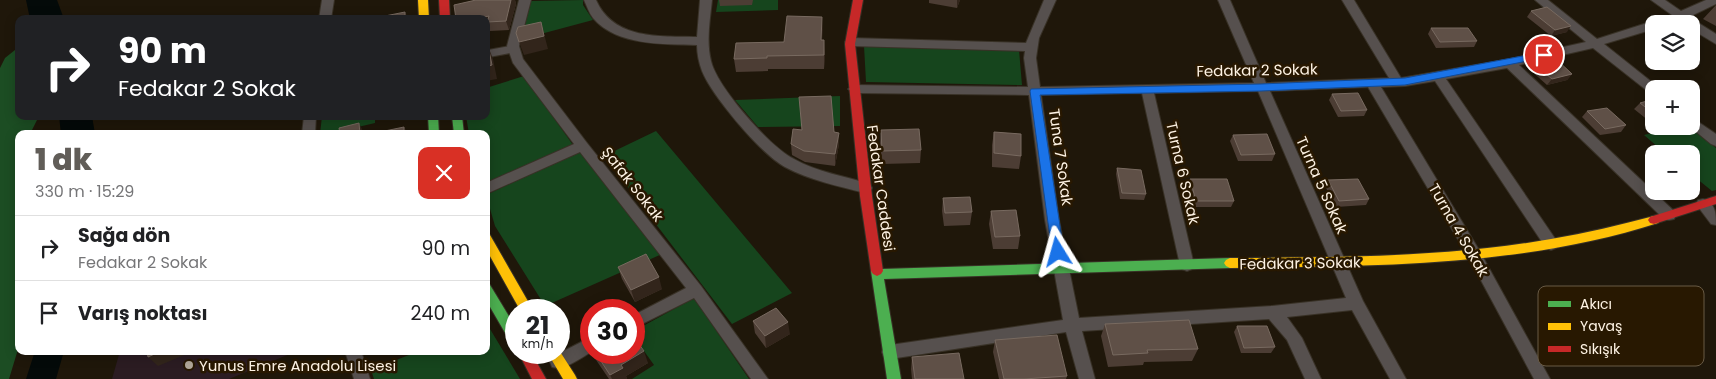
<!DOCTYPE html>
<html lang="tr">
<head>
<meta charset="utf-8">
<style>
  :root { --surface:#fff; --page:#f6f6f6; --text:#202124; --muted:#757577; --line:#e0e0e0; --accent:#615d58 }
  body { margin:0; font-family:Poppins,sans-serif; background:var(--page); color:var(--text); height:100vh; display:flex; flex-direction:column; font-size:19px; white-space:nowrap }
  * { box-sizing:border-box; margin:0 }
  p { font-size:16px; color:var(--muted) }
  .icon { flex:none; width:28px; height:28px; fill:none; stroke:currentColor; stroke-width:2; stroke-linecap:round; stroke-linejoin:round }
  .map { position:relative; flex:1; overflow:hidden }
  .sheet { position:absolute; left:15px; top:130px; width:475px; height:225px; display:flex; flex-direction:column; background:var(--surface); border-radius:10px; box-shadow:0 2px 12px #0003 }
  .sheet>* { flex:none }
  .guide { position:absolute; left:15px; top:15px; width:475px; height:105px; border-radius:10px; box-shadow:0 2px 12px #0003; background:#202124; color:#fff; overflow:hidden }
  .tools { position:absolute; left:1645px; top:15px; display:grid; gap:10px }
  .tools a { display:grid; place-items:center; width:55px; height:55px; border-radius:10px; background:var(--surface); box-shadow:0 2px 12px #0003; font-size:25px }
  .speed { position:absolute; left:505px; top:299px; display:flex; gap:10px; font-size:25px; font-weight:700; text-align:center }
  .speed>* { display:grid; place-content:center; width:65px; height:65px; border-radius:50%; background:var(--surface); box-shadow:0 2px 12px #0003; line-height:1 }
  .speed small { font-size:12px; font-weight:400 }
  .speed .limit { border:8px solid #d22; background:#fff; color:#111 }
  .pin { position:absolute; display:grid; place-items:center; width:42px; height:42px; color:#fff; margin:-21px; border:2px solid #fff; border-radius:50%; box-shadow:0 1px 5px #0007 }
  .me { position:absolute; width:55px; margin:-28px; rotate:352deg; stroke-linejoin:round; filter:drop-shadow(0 0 4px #0008) }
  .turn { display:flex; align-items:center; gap:18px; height:105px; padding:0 20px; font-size:22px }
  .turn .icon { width:65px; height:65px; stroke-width:2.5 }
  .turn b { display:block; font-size:35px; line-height:42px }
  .round { display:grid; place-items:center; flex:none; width:52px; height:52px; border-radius:10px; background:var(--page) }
  .overview { display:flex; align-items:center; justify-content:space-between; height:85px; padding:0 20px }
  h1 { font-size:30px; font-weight:800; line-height:38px; color:var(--accent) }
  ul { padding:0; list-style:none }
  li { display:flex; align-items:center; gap:15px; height:65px; padding:0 20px; border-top:1px solid var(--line) }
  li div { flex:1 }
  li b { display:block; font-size:19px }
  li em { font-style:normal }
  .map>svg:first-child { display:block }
  .education { fill:#2b1c22 }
  .green { fill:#16451d }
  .forest { fill:#1c4d23 }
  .water { fill:#040a09 }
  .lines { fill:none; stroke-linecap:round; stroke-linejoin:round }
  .lane-casing { stroke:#383126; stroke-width:9 }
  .street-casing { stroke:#383126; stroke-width:2 }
  .fast-casing { stroke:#383126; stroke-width:2 }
  .slow-casing { stroke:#383126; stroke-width:2 }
  .jam-casing { stroke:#383126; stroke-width:2 }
  .lane { stroke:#56504e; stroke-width:7 }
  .street { fill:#56504e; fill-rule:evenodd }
  .fast { fill:#4caf50; fill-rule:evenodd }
  .slow { fill:#ffc107; fill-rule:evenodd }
  .jam { fill:#c62828; fill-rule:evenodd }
  .wall { fill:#4c3d34 }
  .shaded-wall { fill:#32251b }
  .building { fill:#5f5047; stroke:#786a60 }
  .route { fill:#1a73e8; stroke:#114b97 }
  .poi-dot { fill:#b0a698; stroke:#281801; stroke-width:2 }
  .labels { text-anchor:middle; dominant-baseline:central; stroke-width:5; stroke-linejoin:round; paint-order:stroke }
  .street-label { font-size:15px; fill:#fef3e4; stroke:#281801 }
  .poi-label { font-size:15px; fill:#fef3e4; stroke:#281801; text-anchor:start }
  .key { fill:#281801; stroke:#685a45; stroke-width:1 }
  .key-label { font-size:14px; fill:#fef3e4 }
</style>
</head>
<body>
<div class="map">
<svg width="1716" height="379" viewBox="0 0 1716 379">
  <rect width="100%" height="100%" fill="#1f170a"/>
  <path class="education" d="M120,351H297L229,379H112Z"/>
  <path class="green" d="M583,0V5L593,20L522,39L530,1Z
    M718,0H778V10L716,12Z
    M864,46L1019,50L1022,85L866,82Z
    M524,76L573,145L486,185V134H469L466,116H486V88Z
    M840,96V126L758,127L735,100Z
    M322,116H375V123L341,131V134H320Z
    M1681,126H1689L1716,148V190L1712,191L1691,174V154H1666L1644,135Z
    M656,131L792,293L732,324L604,156Z
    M580,151L662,254L545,306L495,226L486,195Z
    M694,298L749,379H632L654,365L634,337V331Z
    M487,324L520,379H374L371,370L419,351H486Z"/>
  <path class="forest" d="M15,50H19V116H39L30,134H19V346L9,379H0V68L5,58Z"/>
  <path class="water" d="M26,0H57L64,19H30Z
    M59,116H92L95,134H61Z
    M35,351H64L56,379H26Z"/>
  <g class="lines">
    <g class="lane-casing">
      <path id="lane" d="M486,54L513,49"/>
    </g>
    <g class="street-casing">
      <path id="street" d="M322,0H334L331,19H319Z
        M519,0H531L519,46L523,59L587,143L701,286L768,379H751L694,298L634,328V315L686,288L580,152L486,194V183L574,144L513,63L507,46Z
        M584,0H596C614,40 659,36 697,37L700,0H712C710,20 706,41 711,61C717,87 770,147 794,159C817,172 844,176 870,184L872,188L870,192L865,193C838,186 809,180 785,167C761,154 712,96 702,71C699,63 697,54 697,45C663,44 617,46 593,18C589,13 587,6 584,0Z
        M1044,0H1056L1039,38L1036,58L1040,87L1254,83L1218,0H1230L1266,83L1389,78L1342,0H1354L1401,78L1510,59L1586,42L1535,0H1548L1597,39L1672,15L1651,0H1665L1681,11L1706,0H1716V4L1689,17L1716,34V44L1691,29V24H1684L1679,21L1670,24H1654V29L1604,44L1658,87L1659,89H1654V94L1650,93L1593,48L1519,65L1674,211L1676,215L1674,219L1669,220L1664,219L1507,68L1446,79L1556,240L1558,244L1556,248L1551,250L1546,248L1435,81L1405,86L1381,87L1479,250L1550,379H1534L1469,258L1368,87L1270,91L1363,301L1406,379H1390L1352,310L1287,317L1302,338L1321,379H1305L1287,340L1269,319L1082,331L1095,379H1079L1066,332L890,359L884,357L882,352L884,347L890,345L1063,320L1045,220L1029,95L854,93L848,89L854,85L1028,87L1024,58L1025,51L851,46L845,42L851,38L1026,43ZM1258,91L1346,298L1272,306L1079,318L1059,220L1041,95L1142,93L1180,265L1182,269L1187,271L1192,269L1194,265L1154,93Z
        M304,116H316L315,134H302Z
        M1691,117L1716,134V146L1711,144L1689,126H1691Z
        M1703,199C1716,203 1716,214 1716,225L1711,224L1696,204L1698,200Z
        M591,337V352C581,358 564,371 552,367L550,362L552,357Z
        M345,351H361L370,379H354Z"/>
    </g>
    <g class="fast-casing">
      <path id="fast" d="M428,116H438L439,134H429Z
        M452,116H462L464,134H454Z
        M1230,258L1234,260L1236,263L1234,266L1230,268L884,279L901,379H887L871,271L873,268L877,266L882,269Z
        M486,284L490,285L516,328V344L511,343L486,300Z"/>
    </g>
    <g class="slow-casing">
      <path id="slow" d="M418,0H428L429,19H419Z
        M1654,216L1658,217L1660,220L1658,223C1521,267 1373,266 1230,268L1226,266L1224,263L1226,260L1230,258C1337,257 1445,258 1551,239C1586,233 1620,225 1654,216Z
        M486,233L490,235L533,310H520L486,249Z
        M559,350L575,375L577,379H563L547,352H559Z"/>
    </g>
    <g class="jam-casing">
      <path id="jam" d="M439,0H449L450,19H440Z
        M853,0H863L855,44L872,196L883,271L881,274L877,276L873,274L871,271L860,196L845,44Z
        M1716,196V204L1654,224L1650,223L1648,220L1650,217Z
        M518,352H531L546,379H532Z"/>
    </g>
    <use href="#lane" class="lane"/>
    <use href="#street" class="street"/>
    <use href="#fast" class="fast"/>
    <use href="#slow" class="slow"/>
    <use href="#jam" class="jam"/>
  </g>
  <path class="wall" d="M476,0H515L516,4L509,30L490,31L488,26L486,27V19Z
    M719,0H753L752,5L720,6Z
    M929,0H960L957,8L929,3Z
    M1716,5V26L1703,19Z
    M1531,11L1567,32L1551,36L1527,17Z
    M822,17V40L825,54L824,69H768V71L736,72L734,59L784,42Z
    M1431,28L1477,41L1474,47L1436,48L1428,34Z
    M1533,63L1572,74L1567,80L1547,85L1529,69Z
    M1332,94L1367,110L1364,116L1338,117L1329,100Z
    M1654,99V125L1634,109L1640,103Z
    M1587,111L1626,125L1621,132L1600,135L1582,117Z
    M881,130L921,150L920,163L882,164L880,143Z
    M834,132L839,144L835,166L805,162L792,155L791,144Z
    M994,132L1021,156L1019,169L992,167V145Z
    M1233,135L1275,154L1272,161H1238L1230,141Z
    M1117,168L1146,194L1144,200L1120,199L1116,174Z
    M1190,179L1234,201L1231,207H1194L1188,185Z
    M1328,180L1369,199L1366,205L1336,207L1325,186Z
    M943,198L972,212L970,225L944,226L942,211Z
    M991,211L1020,236L1018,249H993L989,224Z
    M618,267L662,289L635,302L622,279Z
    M753,321L790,334L766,348L755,333Z
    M1105,324L1198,349L1192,361L1144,362L1143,365L1108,367L1101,336Z
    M1237,326L1275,347L1271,353H1241L1234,332Z
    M995,340L1067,376L1066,379H999L993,352Z
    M593,352H634L648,363L626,376L627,379H609L594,357Z
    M912,357L964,379H912L911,369Z"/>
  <path class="shaded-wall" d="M511,0H515L516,4L509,30L506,21Z
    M957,0H960L957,8Z
    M405,12L408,18V19H405Z
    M489,16L487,22L488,26L486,27V19H476Z
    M822,17L823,30L821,54V40Z
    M541,22L548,49L524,55L519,42Z
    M1571,26L1567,32L1551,36L1555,30Z
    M824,40L825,54L824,69Z
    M488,46L493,59L497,79L486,81Z
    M1572,74L1567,80L1547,85L1552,79Z
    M359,123L362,129L363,134H360Z
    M404,127L408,134H404Z
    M839,133V144L835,166V154Z
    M659,277L662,289L635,302L631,290Z
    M788,322L790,334L766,348L765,336Z
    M161,351H194L158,366L148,357Z
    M644,351L648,363L626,376L627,379H612L610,375L621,365Z"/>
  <path class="building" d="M476,0H511L506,21L487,22L489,16L476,19H467V18L456,19L454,5Z
    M1547,7L1571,26L1555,30L1531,11Z
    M405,12V19H380V17Z
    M787,16L822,17L821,40H824V55L767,56V58L734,59L736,43L784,42Z
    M541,22L544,36L519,42L516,33L518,27Z
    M1431,28H1468L1477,41L1440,42Z
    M486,46H488L492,65L486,67Z
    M1555,58L1572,74L1552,79L1533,63Z
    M1358,93L1367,110L1341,111L1332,94Z
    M831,96L834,132L839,133L835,154L804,151L791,144L793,129L802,130L799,97Z
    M1654,99V114L1640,103Z
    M1607,108L1626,125L1605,129L1587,111Z
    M359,123L360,134H340L339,128Z
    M404,127V134H375V133Z
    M919,129L921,150L882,151L881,130Z
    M994,132L1021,134V156L994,153Z
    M1267,134L1275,154L1241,155L1233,135Z
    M1117,168L1141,170L1146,194L1122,193Z
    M1190,179H1227L1234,201H1196Z
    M1358,179L1369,199L1339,201L1328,180Z
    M970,197L972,212L945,213L943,198Z
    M1016,210L1020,236L995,237L991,211Z
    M646,254L659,277L631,290L618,267Z
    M776,308L788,322L765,336L753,321Z
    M1189,320L1198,349L1147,350L1148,353L1113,355L1105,324Z
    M1237,326H1267L1275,347L1244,348Z
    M1057,335L1067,376L1024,379H1004L995,340Z
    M634,337L644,351L621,365L623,368L610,375L595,352H634Z
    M147,351H161L148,357Z
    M959,353L964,379H915L912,357Z"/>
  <path class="route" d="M1544,52L1549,55L1548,57L1405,85L1261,91L1040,95L1064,252L1062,255H1054L1052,252L1030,91L1031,89L1261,84L1405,78Z"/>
  <circle class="poi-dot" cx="189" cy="365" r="5"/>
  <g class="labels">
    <g class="street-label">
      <text transform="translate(1257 70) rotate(-1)">Fedakar 2 Sokak</text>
      <text transform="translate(1061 157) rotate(82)">Tuna 7 Sokak</text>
      <text transform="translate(1183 173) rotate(77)">Turna 6 Sokak</text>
      <text transform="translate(633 184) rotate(52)">Şafak Sokak</text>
      <text transform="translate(1322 185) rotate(66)">Turna 5 Sokak</text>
      <text transform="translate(881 188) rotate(82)">Fedakar Caddesi</text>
      <text transform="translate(1459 230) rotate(60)">Turna 4 Sokak</text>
      <text transform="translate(1300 263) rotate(-1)">Fedakar 3 Sokak</text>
    </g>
    <g class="poi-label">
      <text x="199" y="365">Yunus Emre Anadolu Lisesi</text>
    </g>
  </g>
  <rect x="1538" y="286" width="166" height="80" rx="8" class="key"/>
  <rect x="1548" y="301" width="23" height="6" fill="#4caf50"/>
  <rect x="1548" y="323" width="23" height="7" fill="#ffc107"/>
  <rect x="1548" y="346" width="23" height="6" fill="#c62828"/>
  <g class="key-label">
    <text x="1580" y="309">Akıcı</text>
    <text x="1580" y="331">Yavaş</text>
    <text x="1580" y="354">Sıkışık</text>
  </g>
</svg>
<div class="tools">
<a><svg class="icon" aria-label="layers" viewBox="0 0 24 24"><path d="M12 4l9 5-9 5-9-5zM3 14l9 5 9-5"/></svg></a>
<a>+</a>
<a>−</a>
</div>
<div class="speed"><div>21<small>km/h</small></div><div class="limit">30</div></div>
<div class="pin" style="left:1544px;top:55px;background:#d93025"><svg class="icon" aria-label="arrive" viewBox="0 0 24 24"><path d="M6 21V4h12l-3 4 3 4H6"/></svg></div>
<svg class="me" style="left:1058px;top:252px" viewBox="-20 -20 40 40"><path d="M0-17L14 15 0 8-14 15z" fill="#1a73e8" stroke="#fff" stroke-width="4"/></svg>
<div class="guide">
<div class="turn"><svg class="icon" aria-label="right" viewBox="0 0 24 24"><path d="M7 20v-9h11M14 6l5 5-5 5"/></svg><div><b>90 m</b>Fedakar 2 Sokak</div></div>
</div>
<section class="sheet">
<div class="overview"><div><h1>1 dk</h1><p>330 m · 15:29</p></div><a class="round" style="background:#d93025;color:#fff"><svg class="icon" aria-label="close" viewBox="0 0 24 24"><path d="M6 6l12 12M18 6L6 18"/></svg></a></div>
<ul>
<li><svg class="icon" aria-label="right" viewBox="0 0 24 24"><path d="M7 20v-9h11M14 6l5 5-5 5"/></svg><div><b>Sağa dön</b><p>Fedakar 2 Sokak</p></div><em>90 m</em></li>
<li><svg class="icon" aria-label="arrive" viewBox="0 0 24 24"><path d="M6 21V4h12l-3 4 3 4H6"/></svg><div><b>Varış noktası</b></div><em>240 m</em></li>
</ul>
</section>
</div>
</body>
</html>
